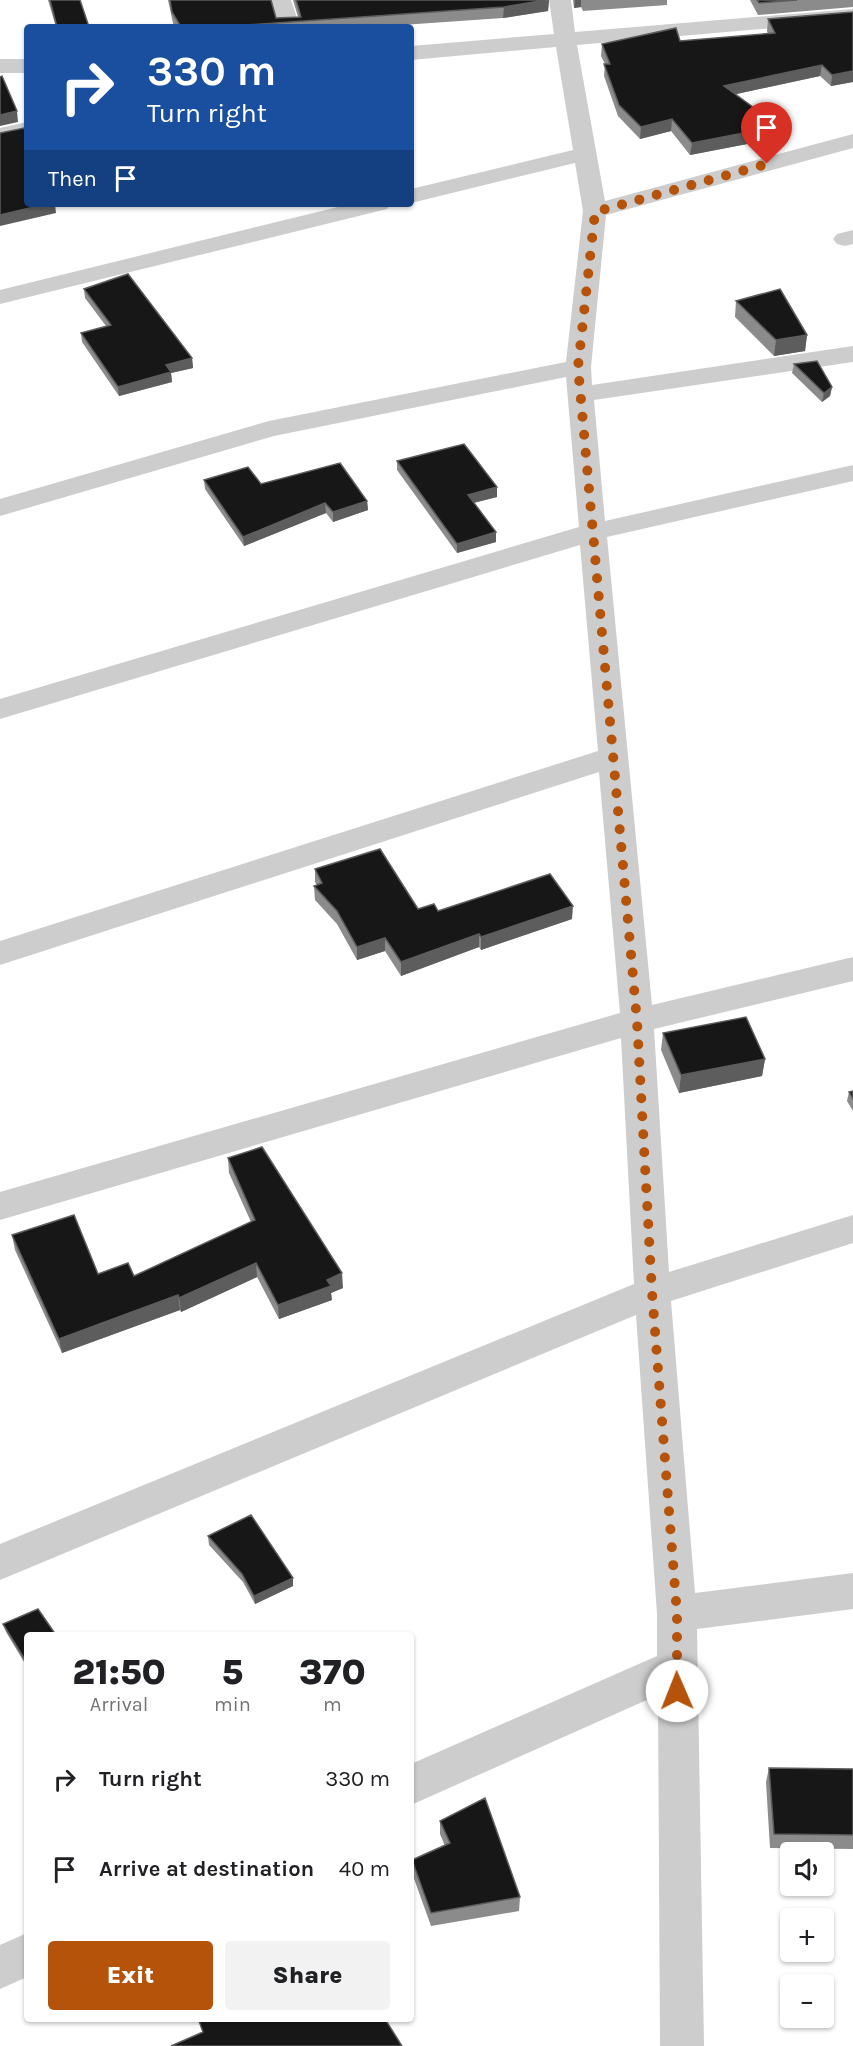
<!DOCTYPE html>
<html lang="en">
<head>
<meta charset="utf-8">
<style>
  :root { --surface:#fff; --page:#f2f2f2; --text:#202124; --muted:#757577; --accent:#b45309 }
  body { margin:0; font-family:Karla,sans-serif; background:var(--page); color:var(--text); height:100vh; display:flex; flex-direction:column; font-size:22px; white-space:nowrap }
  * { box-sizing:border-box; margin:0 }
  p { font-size:20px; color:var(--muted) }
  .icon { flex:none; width:33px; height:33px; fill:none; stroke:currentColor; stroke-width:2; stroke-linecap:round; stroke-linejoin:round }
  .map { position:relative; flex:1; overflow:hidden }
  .side { position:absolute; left:24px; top:1632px; width:390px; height:390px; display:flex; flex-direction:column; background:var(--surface); border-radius:6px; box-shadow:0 2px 4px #0004 }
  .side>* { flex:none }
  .banner { position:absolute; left:24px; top:24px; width:390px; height:183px; border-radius:6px; box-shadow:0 2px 4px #0004; background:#1a4fa0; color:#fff; overflow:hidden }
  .tools { position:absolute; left:780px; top:1842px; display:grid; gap:12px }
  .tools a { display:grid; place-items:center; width:54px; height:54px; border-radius:6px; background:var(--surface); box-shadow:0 2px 4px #0004; font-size:30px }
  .pin { position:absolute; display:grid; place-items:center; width:51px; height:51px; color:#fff; margin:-62px -26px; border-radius:50% 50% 50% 0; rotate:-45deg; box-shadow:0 0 6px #0007 }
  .pin .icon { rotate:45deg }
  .me { position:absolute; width:66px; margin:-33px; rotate:359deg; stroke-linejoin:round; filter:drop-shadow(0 0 4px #0008) }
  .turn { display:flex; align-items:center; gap:21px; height:126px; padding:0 24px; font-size:27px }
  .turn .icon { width:78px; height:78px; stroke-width:2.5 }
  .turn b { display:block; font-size:42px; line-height:51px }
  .then { display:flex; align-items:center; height:57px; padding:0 24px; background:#0003; gap:12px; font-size:22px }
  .eta { display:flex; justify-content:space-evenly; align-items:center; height:102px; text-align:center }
  .eta b { font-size:36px; font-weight:800; line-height:42px }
  .action { display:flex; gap:12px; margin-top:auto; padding:12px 24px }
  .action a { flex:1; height:69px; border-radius:6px; background:var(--accent); color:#fff; font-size:24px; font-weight:800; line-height:69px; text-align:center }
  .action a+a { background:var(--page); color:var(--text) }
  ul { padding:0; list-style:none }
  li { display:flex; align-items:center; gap:18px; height:90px; padding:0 24px }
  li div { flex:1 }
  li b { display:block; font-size:22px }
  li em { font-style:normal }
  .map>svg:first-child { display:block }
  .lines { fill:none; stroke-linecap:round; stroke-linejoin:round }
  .minor { fill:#cdcdcd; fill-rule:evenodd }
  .wall { fill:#8b8b8b }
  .shaded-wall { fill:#5d5d5d }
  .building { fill:#171717; stroke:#5d5d5d; stroke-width:1.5 }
  .route { stroke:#b45309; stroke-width:10; stroke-dasharray:0 18 }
</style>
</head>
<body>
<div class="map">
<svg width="853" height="2046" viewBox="0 0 853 2046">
  <rect width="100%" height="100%" fill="#fff"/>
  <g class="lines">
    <path class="minor" d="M269,0H291L300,27H278Z
      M549,0H571L575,32L853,9V21L577,45L605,201L853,134V148L606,215L591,367L592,385L853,346V362L594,400L605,521L853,465V481L607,537L652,1005L853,957V981L654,1029L669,1272L853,1215V1243L671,1301L695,1593L853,1573V1609L697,1629L704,2046H660L658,1695L411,1805V1764L657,1656V1614L636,1315L0,1580V1544L634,1284L621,1038L0,1220V1192L620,1013L599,772L0,965V941L598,751L580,545L0,719V699L579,527L566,377L274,436L0,516V499L269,421L566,362L583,211L575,163L411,203V189L573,150L556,47L411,60V46L554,34Z
      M0,59H27V73H0Z
      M27,122V136L0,142V128Z
      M350,204H391L387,209L0,304V290Z
      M853,230V244L845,246L837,244L833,239L837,234Z
      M27,1933V1977L0,1989V1945Z"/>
  </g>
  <path class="wall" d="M48,0H80L89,27H56Z
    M168,0H271L276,18L298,17L293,0H549L548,11L503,18L373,27H175L173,23Z
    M573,0H667V5L583,11L581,7L574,8Z
    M750,0H853V7L758,15Z
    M853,12V82L831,86L820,76L736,94L779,126L778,138L690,155L671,131L640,139L618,116L604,76L605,64L601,56L602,44L680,41L768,34L767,31L768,19Z
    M84,289L192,358L193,368L171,373L172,382L119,396L82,342L81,333L106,326L85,298Z
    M736,301L807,335L805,351L774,356L735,317Z
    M794,364L832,387L830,396L822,402L792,373Z
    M397,461L497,497L474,503L496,532V542L457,553L397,470Z
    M204,480L261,484L367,501L368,510L333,522L326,513L244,546L205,489Z
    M315,869L418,909L438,911L572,919L481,950L479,947L401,976L385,951L357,960L337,924L315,900L314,886L317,885L315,882Z
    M663,1033L765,1059L762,1076L679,1093L661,1050Z
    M853,1091V1111L847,1101L849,1092Z
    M228,1158L343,1288L331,1293L332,1300L279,1319L257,1277L181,1312L180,1310L62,1353L15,1250L12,1235L98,1274L134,1276L251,1222L229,1173Z
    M208,1536L293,1578V1586L255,1604L243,1582L209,1545Z
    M3,1624L27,1635V1667L6,1632Z
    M769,1768L853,1769V1849L770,1848L766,1782Z
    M440,1821L520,1897L519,1911L431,1926L412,1873V1860L445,1846L440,1834Z"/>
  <path class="shaded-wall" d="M549,0L548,11L503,18L504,7Z
    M575,0H581V7L574,8Z
    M822,65L820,76L723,97L724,86Z
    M853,71V82L831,86L832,75Z
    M17,111L18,122L0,126V115Z
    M672,119L671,131L640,139L641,127Z
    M779,126L778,138L690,155L692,143Z
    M47,204H55L56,213L0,226V215Z
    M807,335L805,351L774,356L776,340Z
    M192,358L193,368L171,373L172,382L119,396L118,387L166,365Z
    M832,387L830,396L822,402L824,393Z
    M497,487V497L468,504V495Z
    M367,501L368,510L333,522V512Z
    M325,503L326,513L244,546L243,537Z
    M496,532V542L457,553V544Z
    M573,906L572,919L481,950V937Z
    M479,934V947L401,976V962Z
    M385,938V951L357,960V947Z
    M765,1059L762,1076L679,1093L681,1075Z
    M256,1263L257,1277L181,1312L179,1298Z
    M342,1273L343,1288L331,1293L332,1300L279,1319L278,1305L327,1280Z
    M178,1295L180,1310L62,1353L59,1339Z
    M293,1578V1586L255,1604L254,1596Z"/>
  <path class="building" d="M50,0H80L89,27H57Z
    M170,0H271L276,18L301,17L296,0H546L504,7L247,25L249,27H181L172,12Z
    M757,0H797L759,3Z
    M853,12V71L832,75L822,65L724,86L779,126L692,143L672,119L641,127L619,105L604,64H610L602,44L676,28L680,41L775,33L768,19Z
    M2,76L17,111L0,115V77Z
    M24,128L27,136V204H47L0,215V133Z
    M128,274L192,358L166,365L171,372L118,387L81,333L111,325L84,289Z
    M780,289L807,335L776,340L736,301Z
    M817,361L832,387L824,393L794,364Z
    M464,444L497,487L468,495L496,532L457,544L397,461Z
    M340,463L367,501L333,512L325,503L243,537L204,480L248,467L261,484Z
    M380,849L418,909L434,904L438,911L550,874L573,906L481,937L479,934L401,962L385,938L357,947L337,911L314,886L322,883L315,869Z
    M746,1017L765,1059L681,1075L663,1033Z
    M853,1091V1099L849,1092Z
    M262,1147L342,1273L327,1280L331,1286L278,1305L256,1263L179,1298L178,1295L59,1339L12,1235L74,1215L98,1274L128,1263L134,1276L255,1220L228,1158Z
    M251,1515L293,1578L254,1596L242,1574L208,1536Z
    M38,1609L56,1635H27V1663L3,1624Z
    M769,1768L853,1769V1835L774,1834Z
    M485,1798L520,1897L431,1913L412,1860L450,1843L440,1821Z
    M204,2019H385L402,2046H171L203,2032L199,2021Z"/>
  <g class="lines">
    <path class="route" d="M677,1691V1614L652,1292L637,1021L578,367L595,212L767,164"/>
  </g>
</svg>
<div class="tools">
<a><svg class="icon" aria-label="sound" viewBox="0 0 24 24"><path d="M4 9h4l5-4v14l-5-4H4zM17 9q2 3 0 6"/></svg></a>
<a>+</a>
<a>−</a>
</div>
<div class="pin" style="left:767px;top:164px;background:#d93025"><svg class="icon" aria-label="arrive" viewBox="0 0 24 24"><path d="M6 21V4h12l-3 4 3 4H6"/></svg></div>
<svg class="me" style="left:677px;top:1691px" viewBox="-20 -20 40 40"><circle r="19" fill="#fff"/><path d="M0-13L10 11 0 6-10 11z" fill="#b45309"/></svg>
<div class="banner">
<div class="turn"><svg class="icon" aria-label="right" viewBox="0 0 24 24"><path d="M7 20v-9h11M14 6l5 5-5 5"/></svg><div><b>330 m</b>Turn right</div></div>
<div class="then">Then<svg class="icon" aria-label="arrive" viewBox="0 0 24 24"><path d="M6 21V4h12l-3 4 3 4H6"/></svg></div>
</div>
<section class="side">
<div class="eta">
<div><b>21:50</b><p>Arrival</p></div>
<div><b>5</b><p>min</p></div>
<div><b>370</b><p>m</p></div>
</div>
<ul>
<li><svg class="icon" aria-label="right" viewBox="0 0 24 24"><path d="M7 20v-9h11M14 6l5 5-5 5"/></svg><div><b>Turn right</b></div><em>330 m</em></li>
<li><svg class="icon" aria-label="arrive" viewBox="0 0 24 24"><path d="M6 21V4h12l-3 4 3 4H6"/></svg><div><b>Arrive at destination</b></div><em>40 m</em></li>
</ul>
<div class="action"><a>Exit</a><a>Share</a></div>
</section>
</div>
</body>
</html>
